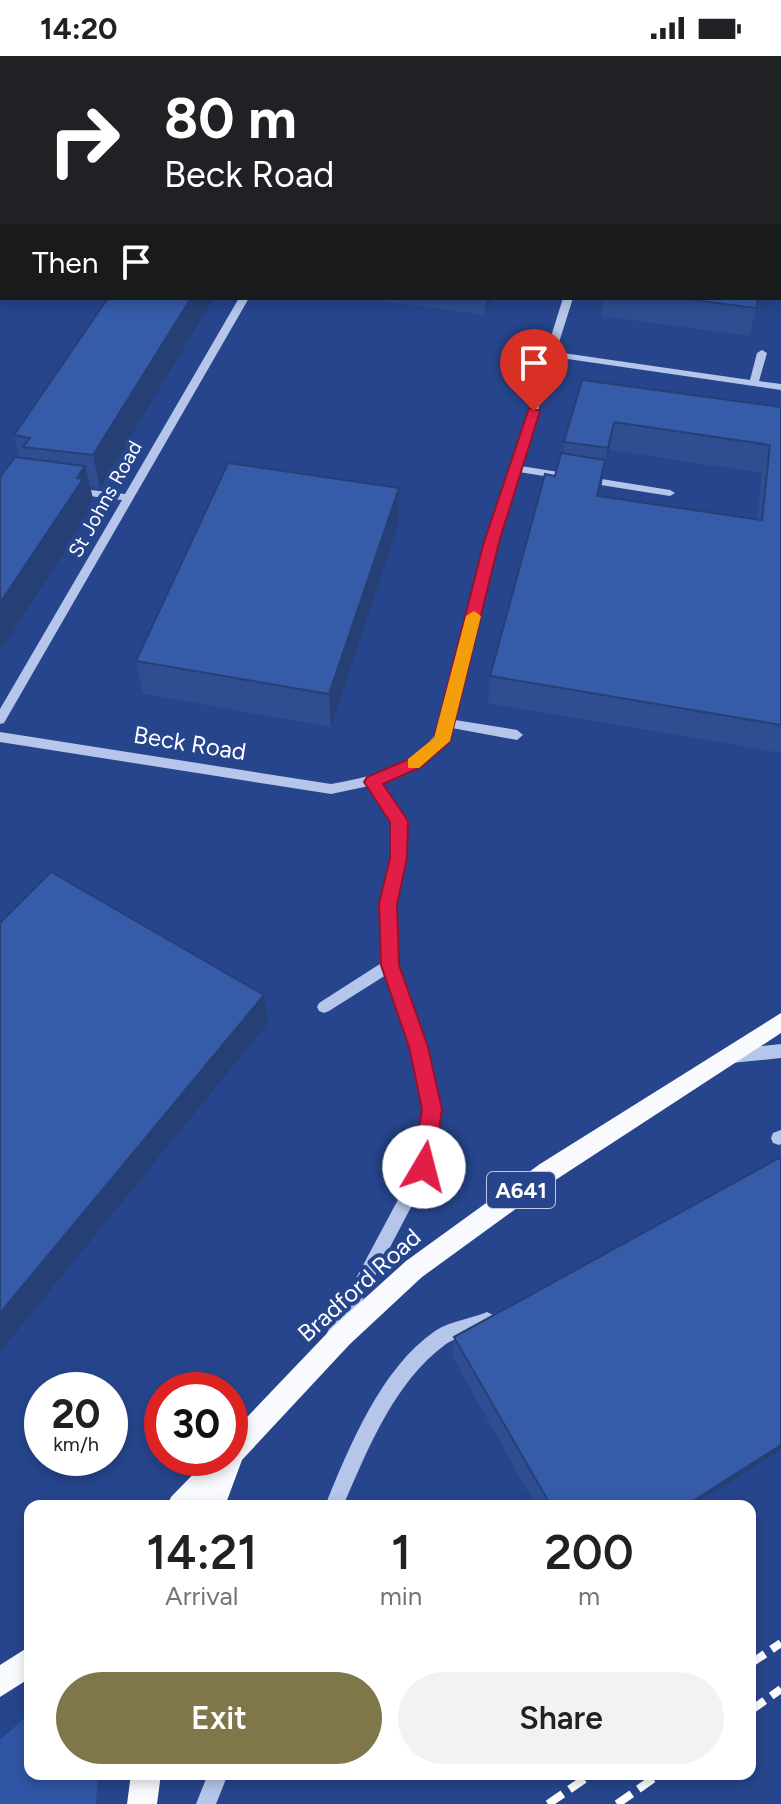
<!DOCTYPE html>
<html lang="en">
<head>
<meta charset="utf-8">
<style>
  :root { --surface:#fff; --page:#f2f2f2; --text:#202124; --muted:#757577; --accent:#7f774a }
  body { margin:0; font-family:Figtree,sans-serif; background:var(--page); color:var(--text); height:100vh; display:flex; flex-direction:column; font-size:30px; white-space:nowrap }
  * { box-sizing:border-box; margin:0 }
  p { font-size:26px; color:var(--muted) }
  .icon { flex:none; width:44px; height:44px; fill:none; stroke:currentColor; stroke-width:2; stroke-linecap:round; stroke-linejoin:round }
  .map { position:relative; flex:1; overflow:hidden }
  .details { position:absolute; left:24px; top:1444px; width:732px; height:280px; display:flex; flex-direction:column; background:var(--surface); border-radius:16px; box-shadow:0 4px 12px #0003 }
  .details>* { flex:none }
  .hud { position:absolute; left:0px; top:0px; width:782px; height:244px; box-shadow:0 4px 12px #0003; background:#202124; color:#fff; overflow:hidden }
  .speed { position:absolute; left:24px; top:1316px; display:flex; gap:16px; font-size:40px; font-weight:700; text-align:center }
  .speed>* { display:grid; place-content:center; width:104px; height:104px; border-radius:50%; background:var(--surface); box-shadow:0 4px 12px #0003; line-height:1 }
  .speed small { font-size:20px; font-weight:400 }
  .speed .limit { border:12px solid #d22; background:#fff; color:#111 }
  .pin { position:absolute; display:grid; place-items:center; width:68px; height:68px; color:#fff; margin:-82px -34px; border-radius:50% 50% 50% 0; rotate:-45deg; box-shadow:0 0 8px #0007 }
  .pin .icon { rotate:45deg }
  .me { position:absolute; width:88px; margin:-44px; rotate:8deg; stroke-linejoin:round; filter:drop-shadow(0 0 6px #0008) }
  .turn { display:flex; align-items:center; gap:28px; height:168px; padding:0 32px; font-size:36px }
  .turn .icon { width:104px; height:104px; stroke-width:2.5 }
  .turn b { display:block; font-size:56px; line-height:68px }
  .then { display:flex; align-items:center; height:76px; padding:0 32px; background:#0003; gap:16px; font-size:30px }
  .eta { display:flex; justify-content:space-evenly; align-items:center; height:136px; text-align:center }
  .eta b { font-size:48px; font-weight:600; line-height:56px }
  .primary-button { display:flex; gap:16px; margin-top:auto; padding:16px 32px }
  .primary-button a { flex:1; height:92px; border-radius:48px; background:var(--accent); color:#fff; font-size:32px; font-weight:600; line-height:92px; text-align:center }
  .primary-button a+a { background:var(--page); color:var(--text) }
  .status { display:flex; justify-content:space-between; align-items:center; height:56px; padding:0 40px; background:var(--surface); direction:ltr }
  .status svg { height:22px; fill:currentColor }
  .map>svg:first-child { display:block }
  .green { fill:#3055a4 }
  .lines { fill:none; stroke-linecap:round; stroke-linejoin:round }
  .minor { fill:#b5c6ea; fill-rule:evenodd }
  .major { fill:#f8fafe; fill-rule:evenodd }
  .rail { stroke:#fff; stroke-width:8; stroke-dasharray:18 8; stroke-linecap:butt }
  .wall { fill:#2e4e91; fill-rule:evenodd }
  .shaded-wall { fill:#264076 }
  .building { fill:#365ba9; stroke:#264076; stroke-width:2 }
  .route { fill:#e11d48; stroke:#92132f; stroke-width:2 }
  .slow { fill:#f59e0b }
  .labels { text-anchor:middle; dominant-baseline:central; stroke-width:8; stroke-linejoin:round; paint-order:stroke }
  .far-street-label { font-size:20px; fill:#fff; stroke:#26458c }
  .shield { fill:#26458c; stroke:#bec7dc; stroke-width:2 }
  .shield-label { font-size:22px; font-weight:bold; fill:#fff }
  .street-label { font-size:24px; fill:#fff; stroke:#26458c }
</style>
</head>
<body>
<div class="status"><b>14:20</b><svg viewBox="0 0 49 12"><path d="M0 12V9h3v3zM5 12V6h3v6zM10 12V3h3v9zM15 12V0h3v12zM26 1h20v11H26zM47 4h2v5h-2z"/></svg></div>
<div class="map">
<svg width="781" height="1748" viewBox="0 0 781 1748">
  <rect width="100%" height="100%" fill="#26458c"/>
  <path class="green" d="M30,1657V1718H98L96,1748H0V1684Z"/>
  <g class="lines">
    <path class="minor" d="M332,0H340V2H332Z
      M556,0H564L565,2H557Z
      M239,242H249L4,667L0,668V653L122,444L73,438L68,435L73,432L125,438Z
      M563,242H573L556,296L750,324L757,297L762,294L767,297L759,325L781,328V334L554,301L521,410L670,434L675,437L670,440L519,416L497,486L455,664L517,674L523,679L517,684L452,672C437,702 412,717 380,727L406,765L405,802L395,848L397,909L425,991L440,1053L432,1111L342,1283L336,1286L330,1283L327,1277L330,1271L416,1110L424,1053L411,991L386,919L329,955L324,957L319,955L317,951L319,947L383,906L381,848L391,802L392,766L369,730L331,738L0,686V676L331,728C375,720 420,710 442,667L487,486Z
      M781,988V1002L731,1007L726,1005L724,1000L726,995L731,993Z
      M781,1074V1088L779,1089L773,1087L771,1082L773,1077Z
      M487,1256L493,1259L496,1265L493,1271C479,1279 459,1279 446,1288C394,1326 368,1393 343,1450H325C349,1391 381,1312 435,1275C450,1265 470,1263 487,1256Z
      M208,1718H228L216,1748H196Z"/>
    <path class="major" d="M781,957V977L557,1123L422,1221L350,1288L242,1404L225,1450H167L171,1441L209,1402H230V1379L333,1271L406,1205L540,1108Z
      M30,1590V1622L0,1641V1609Z
      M131,1718H161L157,1748H127Z"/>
    <path class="rail" d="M750,1608L781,1587
      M750,1655L781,1633
      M548,1748L592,1718
      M617,1748L660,1718"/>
  </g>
  <path class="wall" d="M60,0H85L81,2H68Z
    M607,0H781V15L780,2H607Z
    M108,242H214L100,432L90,430L93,443L89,450L90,456L20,401L14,379Z
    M359,242H492L485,259Z
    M603,242H758L750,280L601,260Z
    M582,324L781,351V697L488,647L490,620L563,398L564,386ZM609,394L762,417L757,463L599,440Z
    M399,432V465L331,671L143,638L136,605Z
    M781,1104V1394L692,1450H536L452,1300L454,1281Z"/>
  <path class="shaded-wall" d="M191,242H214L100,432L93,399Z
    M486,242H492L485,259Z
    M614,366L609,394L603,420L608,392Z
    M605,404L601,432L593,468L597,440Z
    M85,410L93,443L89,450L90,456L0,596V547Z
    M399,432V465L331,671L329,638Z
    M264,939L268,967L0,1296V1257Z
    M781,1389V1394L692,1450H685Z"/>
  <path class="building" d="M409,0H511L512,2H410Z
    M108,242H191L93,399L23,391L30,382L14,379Z
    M678,242H758L756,252Z
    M582,324L781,351V669L490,620L545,418L555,420L561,397L605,404L597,440L762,464L770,389L614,366L608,392L564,386Z
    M15,401L85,410L77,422L83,423L0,547V421Z
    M228,407L399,432L329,638L136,605Z
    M51,816L264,939L0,1257V867Z
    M779,1102L781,1104V1389L685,1450H551L454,1281Z"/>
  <path class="route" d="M529,352L540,355L499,486L450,685L421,711L383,728L408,765L407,802L397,848L399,909L428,991L442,1053L434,1111L431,1117L424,1120L417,1117L413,1111L422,1053L409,991L381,909L379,848L390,802V766L364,726L367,721L409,703L434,683L484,486Z"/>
  <path class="slow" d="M474,555L481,560L450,685L419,712H408V703L434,682L466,560Z"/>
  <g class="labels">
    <g class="far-street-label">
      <text transform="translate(105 443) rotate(-61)">St Johns Road</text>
    </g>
    <rect class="shield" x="487" y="1116" width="68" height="36" rx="6"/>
    <g class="shield-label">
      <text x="521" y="1134">A641</text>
    </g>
    <g class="street-label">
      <text transform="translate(190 687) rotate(9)">Beck Road</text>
      <text transform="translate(359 1229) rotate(-42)">Bradford Road</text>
    </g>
  </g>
</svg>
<div class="speed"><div>20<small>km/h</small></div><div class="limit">30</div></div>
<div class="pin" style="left:534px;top:355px;background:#d93025"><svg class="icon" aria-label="arrive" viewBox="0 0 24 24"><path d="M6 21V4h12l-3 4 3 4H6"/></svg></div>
<svg class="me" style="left:424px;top:1111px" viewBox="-20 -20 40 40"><circle r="19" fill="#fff"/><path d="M0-13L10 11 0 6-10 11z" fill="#e11d48"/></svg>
<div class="hud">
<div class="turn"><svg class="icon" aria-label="right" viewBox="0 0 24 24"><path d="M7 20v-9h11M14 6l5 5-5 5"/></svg><div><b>80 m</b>Beck Road</div></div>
<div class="then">Then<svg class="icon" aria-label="arrive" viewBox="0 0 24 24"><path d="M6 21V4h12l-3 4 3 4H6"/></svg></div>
</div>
<section class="details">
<div class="eta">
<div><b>14:21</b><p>Arrival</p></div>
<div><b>1</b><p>min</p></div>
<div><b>200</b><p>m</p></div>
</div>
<div class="primary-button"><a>Exit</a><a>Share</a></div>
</section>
</div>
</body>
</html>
